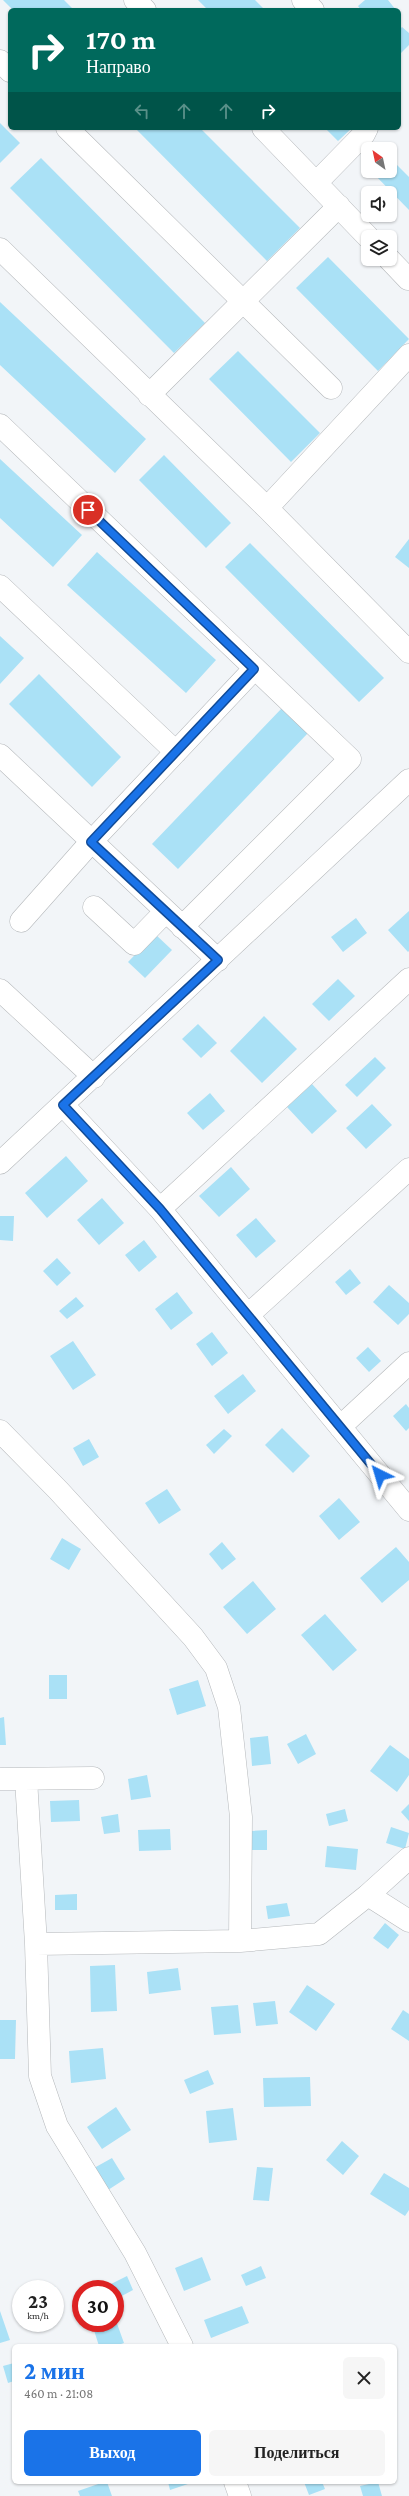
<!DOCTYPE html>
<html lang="ru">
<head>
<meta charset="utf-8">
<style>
  :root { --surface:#fff; --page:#f6f6f6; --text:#222; --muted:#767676; --accent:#1a73e8 }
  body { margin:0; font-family:"Crimson Pro",serif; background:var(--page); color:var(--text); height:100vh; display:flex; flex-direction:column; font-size:15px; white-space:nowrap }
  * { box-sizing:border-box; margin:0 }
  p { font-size:13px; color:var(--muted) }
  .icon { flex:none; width:22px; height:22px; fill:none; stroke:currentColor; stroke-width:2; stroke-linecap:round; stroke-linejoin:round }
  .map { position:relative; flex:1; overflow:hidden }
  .sheet { position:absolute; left:12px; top:2344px; width:385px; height:140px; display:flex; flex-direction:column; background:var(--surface); border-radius:6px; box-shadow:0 1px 3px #0004 }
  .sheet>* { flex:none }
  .guide { position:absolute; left:8px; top:8px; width:393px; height:122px; border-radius:6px; box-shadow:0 1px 3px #0004; background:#00695c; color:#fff; overflow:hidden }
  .needle { width:26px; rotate:327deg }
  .tools { position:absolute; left:361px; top:142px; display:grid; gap:8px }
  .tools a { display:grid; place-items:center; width:36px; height:36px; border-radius:6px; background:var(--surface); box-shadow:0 1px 3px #0004; font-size:20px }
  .speed { position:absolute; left:12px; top:2280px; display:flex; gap:8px; font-size:20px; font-weight:700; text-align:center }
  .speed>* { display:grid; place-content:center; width:52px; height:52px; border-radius:50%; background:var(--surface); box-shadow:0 1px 3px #0004; line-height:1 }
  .speed small { font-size:10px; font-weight:400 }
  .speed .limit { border:6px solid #d22; background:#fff; color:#111 }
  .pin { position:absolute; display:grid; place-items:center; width:34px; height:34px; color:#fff; margin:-17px; border:2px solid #fff; border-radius:50%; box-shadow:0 1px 4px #0007 }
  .me { position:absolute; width:44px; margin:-22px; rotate:320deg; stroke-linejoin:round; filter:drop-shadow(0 0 3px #0008) }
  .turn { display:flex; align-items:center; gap:14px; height:84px; padding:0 12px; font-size:18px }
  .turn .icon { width:52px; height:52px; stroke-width:2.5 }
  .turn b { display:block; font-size:28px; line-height:34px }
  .lanes { display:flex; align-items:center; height:38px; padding:0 12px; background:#0003; justify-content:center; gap:20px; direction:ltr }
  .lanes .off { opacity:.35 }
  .round { display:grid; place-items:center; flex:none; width:42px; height:42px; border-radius:6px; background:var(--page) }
  .summary { display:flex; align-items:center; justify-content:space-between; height:68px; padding:0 12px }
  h1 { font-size:24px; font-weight:700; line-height:30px; color:var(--accent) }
  .cta { display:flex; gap:8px; margin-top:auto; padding:8px 12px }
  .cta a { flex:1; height:46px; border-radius:6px; background:var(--accent); color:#fff; font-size:16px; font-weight:700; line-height:46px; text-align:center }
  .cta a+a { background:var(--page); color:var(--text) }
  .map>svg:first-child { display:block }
  .building { fill:#aae1f6 }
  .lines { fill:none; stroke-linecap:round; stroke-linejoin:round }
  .minor-casing { stroke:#b5b8bb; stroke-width:23 }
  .minor { stroke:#fff; stroke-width:22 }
  .route-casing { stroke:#114b97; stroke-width:10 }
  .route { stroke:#1a73e8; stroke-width:7 }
</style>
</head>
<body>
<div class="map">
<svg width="409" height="2496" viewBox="0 0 409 2496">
  <rect width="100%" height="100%" fill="#f2f5f8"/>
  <path class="building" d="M3,0H64L74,10H13Z
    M198,0H255L265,10H208Z
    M365,0H388L396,10H361L358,6Z
    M402,27L409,33V45L401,53L399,30Z
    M0,123L20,143L0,163Z
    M135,128H200L300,228L267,261Z
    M325,128H352L338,141Z
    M41,158L205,323L174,353L10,188Z
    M390,158L409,177V210L371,171H390Z
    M328,257L409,339L378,371L296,288Z
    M0,302L146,439L115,473L0,365Z
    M238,351L320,433L291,462L209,379Z
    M164,455L231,523L206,548L139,480Z
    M0,459L82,535L53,567L0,518Z
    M409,539V568L395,557Z
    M250,543L384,678L359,702L225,567Z
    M97,552L216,660L186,693L67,585Z
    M0,636L24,658L0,684Z
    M39,674L121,757L92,787L9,704Z
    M282,708L308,733L178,869L152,844Z
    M409,911V951L408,952L388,930Z
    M356,918L367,933L343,952L331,937Z
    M155,934L172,950L145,978L128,962Z
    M338,979L355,996L329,1021L312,1004Z
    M264,1016L297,1049L262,1083L230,1051Z
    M198,1024L217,1043L201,1058L182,1039Z
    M375,1057L386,1068L357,1097L345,1085Z
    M312,1084L337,1111L312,1134L287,1107Z
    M210,1093L225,1111L203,1130L187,1113Z
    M372,1104L392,1125L366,1149L346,1128Z
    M66,1156L88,1181L47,1218L25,1193Z
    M231,1167L250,1189L219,1217L199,1196Z
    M102,1198L124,1223L99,1245L77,1220Z
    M0,1216H14L13,1241L0,1240Z
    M256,1218L276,1241L256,1258L236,1235Z
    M144,1240L157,1257L139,1272L125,1255Z
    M57,1258L71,1273L57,1286L43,1271Z
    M350,1269L361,1283L346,1295L335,1282Z
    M389,1285L409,1303V1314L398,1325L373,1302Z
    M177,1292L193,1313L171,1330L155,1309Z
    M76,1297L84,1306L67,1319L59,1311Z
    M212,1332L228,1353L212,1366L196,1344Z
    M73,1341L96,1375L73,1390L50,1356Z
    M368,1347L381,1361L369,1372L356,1358Z
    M243,1374L256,1391L228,1414L214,1396Z
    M406,1404L409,1408V1428L406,1431L393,1416Z
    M282,1428L310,1456L293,1473L265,1445Z
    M224,1429L232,1436L214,1454L206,1445Z
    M89,1439L99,1457L83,1466L73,1448Z
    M167,1489L181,1510L159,1524L145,1503Z
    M339,1498L360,1522L339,1540L319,1516Z
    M62,1538L81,1549L69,1570L50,1559Z
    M222,1542L236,1559L222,1570L209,1554Z
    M396,1547L409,1562V1580L382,1603L360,1578Z
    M253,1581L276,1609L247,1634L223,1607Z
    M325,1614L357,1650L333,1671L301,1635Z
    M49,1675H67V1699H49Z
    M198,1680L206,1706L177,1715L169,1689Z
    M4,1717L6,1745H0V1718Z
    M306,1734L316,1754L298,1764L287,1744Z
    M268,1736L271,1764L252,1766L250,1738Z
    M390,1745L409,1759V1775L397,1792L370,1771Z
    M147,1775L151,1797L131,1800L128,1779Z
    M79,1800L80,1821L51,1822L50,1801Z
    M409,1804V1821L401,1812Z
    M345,1809L348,1821L329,1826L326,1814Z
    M118,1814L120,1832L104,1834L101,1817Z
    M391,1827L409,1833L405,1849L386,1843Z
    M170,1829L171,1850L139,1851L138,1830Z
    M267,1830V1850H252V1831Z
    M327,1846L358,1849L356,1870L325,1867Z
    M77,1894V1910H55V1895Z
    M287,1903L290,1916L268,1919L266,1906Z
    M385,1923L399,1935L388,1949L373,1938Z
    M115,1965L117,2011L91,2012L90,1966Z
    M178,1968L181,1990L149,1994L147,1972Z
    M307,1985L335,2004L316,2031L289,2012Z
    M275,2001L278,2024L256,2026L253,2003Z
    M238,2005L241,2033L214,2035L211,2007Z
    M403,2010L409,2014V2041L391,2029Z
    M0,2020H16L15,2059H0Z
    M103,2048L106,2079L71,2083L69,2051Z
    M208,2070L214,2084L190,2094L184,2080Z
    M310,2077L311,2106L264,2107L263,2078Z
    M116,2107L131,2130L102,2149L87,2127Z
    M233,2108L237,2140L209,2143L206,2111Z
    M342,2141L359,2156L343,2175L326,2160Z
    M112,2158L125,2179L108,2190L94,2168Z
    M257,2167L273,2168L269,2201L253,2200Z
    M384,2173L409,2188V2210L405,2216L370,2194Z
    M202,2257L211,2280L184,2291L175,2268Z
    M261,2266L266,2278L246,2286L241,2275Z
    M127,2276L133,2290L118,2298L111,2284Z
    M55,2286L59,2304H55V2289L41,2288Z
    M242,2306L249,2323L211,2338L204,2320Z
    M0,2311L10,2340L0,2343Z
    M115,2318L124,2343L115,2346H99L92,2324L115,2323Z
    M14,2363V2381L8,2383L3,2366Z
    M104,2482H107L112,2496H80L78,2491Z
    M168,2482H194L170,2490Z
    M304,2482H322L325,2489L309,2495Z
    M378,2482L382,2496H363L360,2486Z"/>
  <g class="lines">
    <g class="minor-casing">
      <path id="minor" d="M135,0L145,10
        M303,0L313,10
        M0,61L10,71
        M67,128L331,388
        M263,128L368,237
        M317,182L364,134L367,128
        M0,249L267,508L409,652
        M389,259L408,279
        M149,395L339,206
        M0,425L350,759L182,927
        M267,508L409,355
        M0,586L176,752
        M0,755L218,960
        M94,907L134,944L165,912
        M21,921L91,842L254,669
        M0,990L94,1077
        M63,1105L160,1209L409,1510
        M0,1163L409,780
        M160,1209L409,979
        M248,1315L409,1169
        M340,1427L409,1363
        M0,1431L58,1490L193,1637L216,1668L229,1707L241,1817L240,1941
        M0,1779L93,1778
        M26,1779L36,1944L40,2076L57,2126L135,2253L182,2346
        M368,1895L409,1921
        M36,1944L240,1941L319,1934L368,1895L409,1858
        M235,2482L240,2496"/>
    </g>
    <use href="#minor" class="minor"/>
  </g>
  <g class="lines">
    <g class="route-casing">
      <path id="route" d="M88,510L254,669L91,842L218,960L63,1105L160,1209L380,1475"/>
    </g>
    <use href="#route" class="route"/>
  </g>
</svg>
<div class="tools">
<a><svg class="needle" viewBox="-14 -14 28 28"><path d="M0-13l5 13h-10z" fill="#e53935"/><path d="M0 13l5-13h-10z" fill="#767676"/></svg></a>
<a><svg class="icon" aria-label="sound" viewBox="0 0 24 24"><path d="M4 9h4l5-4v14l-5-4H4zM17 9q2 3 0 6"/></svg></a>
<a><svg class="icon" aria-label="layers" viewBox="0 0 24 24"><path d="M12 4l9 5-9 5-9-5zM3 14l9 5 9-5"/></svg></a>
</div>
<div class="speed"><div>23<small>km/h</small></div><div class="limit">30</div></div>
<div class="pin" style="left:88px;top:510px;background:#d93025"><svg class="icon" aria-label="arrive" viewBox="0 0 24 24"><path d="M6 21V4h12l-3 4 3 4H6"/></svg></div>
<svg class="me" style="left:380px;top:1475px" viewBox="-20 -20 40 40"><path d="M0-17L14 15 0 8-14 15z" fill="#1a73e8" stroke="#fff" stroke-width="4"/></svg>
<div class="guide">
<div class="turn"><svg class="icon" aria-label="right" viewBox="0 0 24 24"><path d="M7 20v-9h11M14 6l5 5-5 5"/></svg><div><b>170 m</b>Направо</div></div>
<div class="lanes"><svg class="icon off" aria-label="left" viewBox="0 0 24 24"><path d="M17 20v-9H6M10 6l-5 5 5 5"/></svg><svg class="icon off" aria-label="ahead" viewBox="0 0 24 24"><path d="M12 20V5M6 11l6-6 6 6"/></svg><svg class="icon off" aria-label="ahead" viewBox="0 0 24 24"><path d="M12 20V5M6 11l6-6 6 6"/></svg><svg class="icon" aria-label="right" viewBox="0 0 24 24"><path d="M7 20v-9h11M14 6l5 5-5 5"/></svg></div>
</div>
<section class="sheet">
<div class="summary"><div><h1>2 мин</h1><p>460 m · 21:08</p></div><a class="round"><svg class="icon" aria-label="close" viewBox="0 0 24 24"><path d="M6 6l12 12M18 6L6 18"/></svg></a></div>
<div class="cta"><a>Выход</a><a>Поделиться</a></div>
</section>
</div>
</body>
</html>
